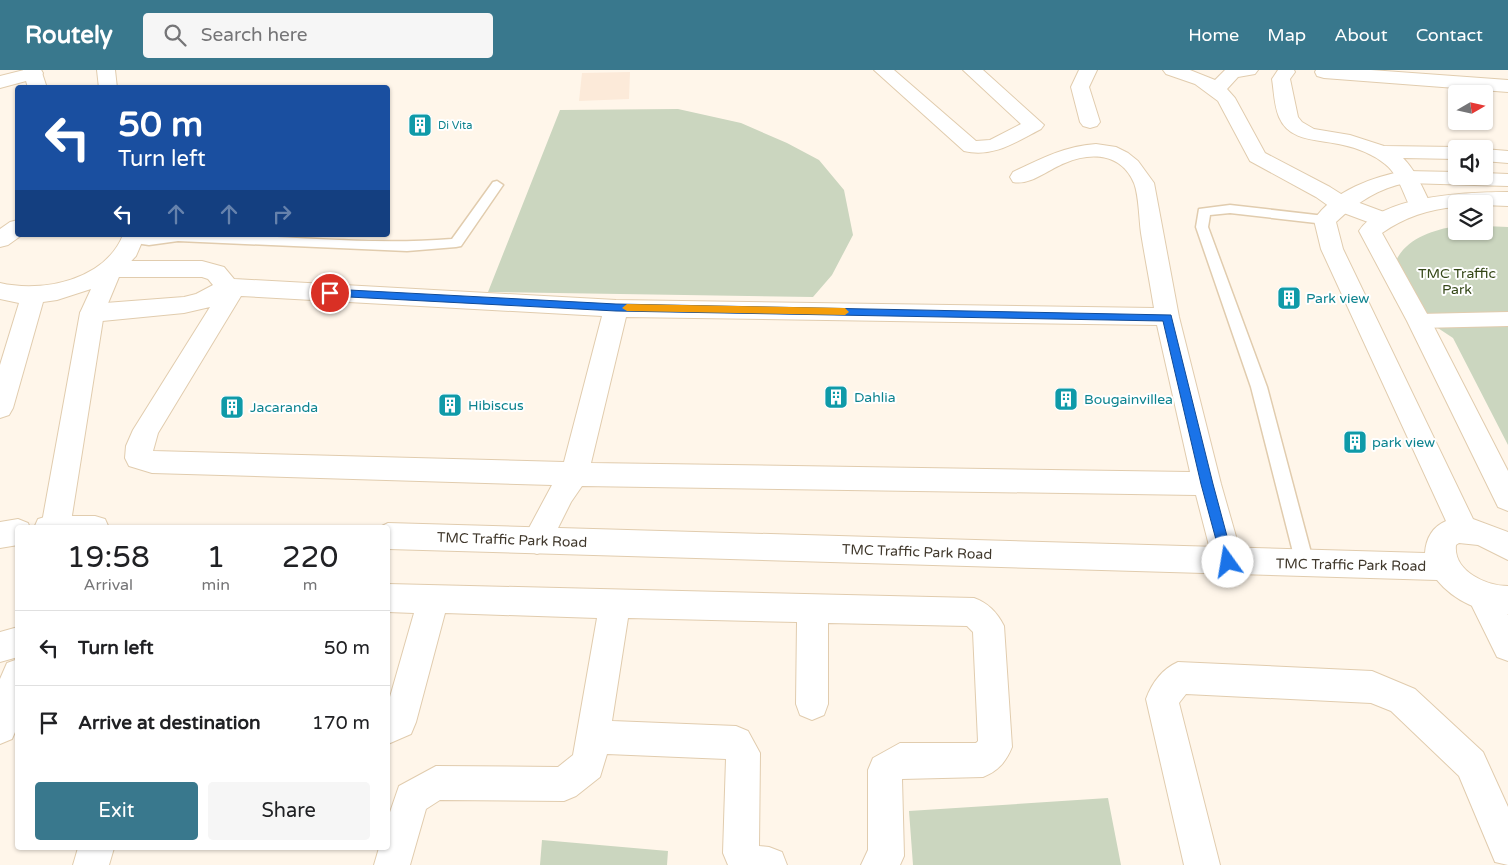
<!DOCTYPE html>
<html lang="en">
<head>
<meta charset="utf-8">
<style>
  :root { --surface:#fff; --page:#f6f6f6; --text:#202124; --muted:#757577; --line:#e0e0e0; --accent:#39788d }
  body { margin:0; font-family:"Varela Round",sans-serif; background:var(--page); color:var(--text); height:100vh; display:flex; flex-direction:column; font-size:19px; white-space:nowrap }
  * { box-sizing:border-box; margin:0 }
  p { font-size:16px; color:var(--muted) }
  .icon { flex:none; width:28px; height:28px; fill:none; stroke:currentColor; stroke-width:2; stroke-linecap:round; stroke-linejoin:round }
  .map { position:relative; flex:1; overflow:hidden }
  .drawer { position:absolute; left:15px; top:455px; width:375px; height:325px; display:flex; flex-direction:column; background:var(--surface); border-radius:5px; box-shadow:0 1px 4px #0004 }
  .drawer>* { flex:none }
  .top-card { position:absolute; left:15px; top:15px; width:375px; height:152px; border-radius:5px; box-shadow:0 1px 4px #0004; background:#1a4fa0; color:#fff; overflow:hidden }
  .needle { width:32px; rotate:81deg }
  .tools { position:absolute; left:1448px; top:15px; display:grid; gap:10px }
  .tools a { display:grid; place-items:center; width:45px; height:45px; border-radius:5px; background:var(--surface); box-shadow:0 1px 4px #0004; font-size:25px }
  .pin { position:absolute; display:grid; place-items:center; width:42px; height:42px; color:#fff; margin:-21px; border:2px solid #fff; border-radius:50%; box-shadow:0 1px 5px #0007 }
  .me { position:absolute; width:55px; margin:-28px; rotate:347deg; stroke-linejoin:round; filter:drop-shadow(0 0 4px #0008) }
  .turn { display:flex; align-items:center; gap:18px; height:105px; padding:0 20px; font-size:22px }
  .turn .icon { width:65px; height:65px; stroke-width:2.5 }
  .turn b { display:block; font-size:35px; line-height:42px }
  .lanes { display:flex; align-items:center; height:48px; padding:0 20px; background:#0003; justify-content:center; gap:25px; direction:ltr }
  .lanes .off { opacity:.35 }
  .eta { display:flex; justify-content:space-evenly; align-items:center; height:85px; text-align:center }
  .eta b { font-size:30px; font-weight:600; line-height:35px }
  .button { display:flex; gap:10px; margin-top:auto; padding:10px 20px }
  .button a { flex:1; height:58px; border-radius:5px; background:var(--accent); color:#fff; font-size:20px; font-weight:600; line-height:58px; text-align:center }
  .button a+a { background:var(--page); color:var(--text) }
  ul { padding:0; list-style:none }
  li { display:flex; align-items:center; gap:15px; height:75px; padding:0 20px; border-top:1px solid var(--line) }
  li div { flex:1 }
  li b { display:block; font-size:19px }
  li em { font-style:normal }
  header { display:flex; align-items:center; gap:30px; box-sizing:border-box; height:70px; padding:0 25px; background:var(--accent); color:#fff }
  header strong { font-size:24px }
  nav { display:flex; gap:28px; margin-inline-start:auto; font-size:18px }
  .search { width:350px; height:45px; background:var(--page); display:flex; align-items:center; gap:12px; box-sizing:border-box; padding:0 18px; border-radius:5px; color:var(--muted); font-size:19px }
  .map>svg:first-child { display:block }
  .commercial { fill:#fcead9 }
  .green { fill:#cbd6bf }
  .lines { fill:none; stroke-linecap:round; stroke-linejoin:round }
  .service-casing { stroke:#e1ccae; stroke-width:3 }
  .pedestrian-casing { stroke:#e1ccae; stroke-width:2 }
  .minor-casing { stroke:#e1ccae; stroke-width:2 }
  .tertiary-casing { stroke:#e1ccae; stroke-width:2 }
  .secondary-casing { stroke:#e1ccae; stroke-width:2 }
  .service { fill:#fff; fill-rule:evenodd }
  .pedestrian { fill:#fff; fill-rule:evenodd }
  .minor { fill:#fff; fill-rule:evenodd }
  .tertiary { fill:#fff; fill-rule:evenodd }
  .secondary { fill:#fff; fill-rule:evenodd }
  .route { fill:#1a73e8; stroke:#114b97 }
  .slow { fill:#f59e0b }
  .labels { text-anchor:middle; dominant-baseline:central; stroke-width:4; stroke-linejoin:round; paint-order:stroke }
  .far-culture-label { font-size:11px; fill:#0d838f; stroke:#fff; text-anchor:start }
  .park-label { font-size:14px; fill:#344717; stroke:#fff }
  .culture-label { font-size:14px; fill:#0d838f; stroke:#fff; text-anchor:start }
  .street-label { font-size:14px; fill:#40382c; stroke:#fff }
</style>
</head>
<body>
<header>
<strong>Routely</strong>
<div class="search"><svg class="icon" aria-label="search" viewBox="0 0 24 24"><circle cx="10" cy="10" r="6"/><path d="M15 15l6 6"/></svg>Search here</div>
<nav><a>Home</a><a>Map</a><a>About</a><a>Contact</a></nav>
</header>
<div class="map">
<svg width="1508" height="795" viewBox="0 0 1508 795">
  <rect width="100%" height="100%" fill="#fff6ea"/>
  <path class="commercial" d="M630,2L629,29L579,31L582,3Z"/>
  <path class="green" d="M678,39L741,53L787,73L819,90L844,120L853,165L832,205L813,227L488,222L560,40Z
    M1456,156V161H1484V156L1508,157V375L1453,268L1394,229C1393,221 1391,212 1392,205C1396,172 1428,161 1456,156Z
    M1108,728L1121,795H913L909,741Z
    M542,770L668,781L667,795H540Z"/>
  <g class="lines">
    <g class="service-casing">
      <path id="service" d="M497,111L503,115L461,176L456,177L407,181L178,171L149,175L128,172L126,169L132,165C166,165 200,164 235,165C307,168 380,175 452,169L493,112Z
        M1230,135L1325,146L1331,150L1325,154L1230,143L1210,145L1208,157L1267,317L1314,494L1311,499L1305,502L1299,499L1296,494L1251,317L1196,157L1199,139Z"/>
    </g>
    <g class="pedestrian-casing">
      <path id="pedestrian" d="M1508,242V256L1419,258L1412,256L1409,251L1412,246L1419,244Z"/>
    </g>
    <g class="minor-casing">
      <path id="minor" d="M24,0H41L43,3L41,7L0,18V6Z
        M874,0H894L976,71L990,70L1021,54L963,0H983L1044,55L1041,59C1016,72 993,88 964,81Z
        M1079,0H1097L1089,17L1100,52L1097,56L1090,58L1083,56L1080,52L1071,17Z
        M1163,0H1190L1215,10L1225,0H1258L1255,4L1238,7L1227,19L1235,28L1265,83L1330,117L1349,129L1392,145L1395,150L1392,155L1384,157L1376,155L1333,139L1316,127L1250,91L1218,31L1195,14L1166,4Z
        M1278,0H1294L1295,2L1290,9L1298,47L1302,52L1314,59L1350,65L1384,76L1456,77L1463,79H1456V89L1403,88C1416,101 1423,119 1431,135L1428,140L1420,142L1412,140C1403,125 1400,106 1385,94C1373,84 1357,78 1343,75C1320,69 1290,73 1279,47C1274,35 1274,21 1272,9Z
        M1316,0H1371L1508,10V22L1324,8L1317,6L1315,2Z
        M1096,74L1116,77L1128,83L1138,91L1154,113L1179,247L1221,414L1243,491L1238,500L1228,504L1218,500L1213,491L1196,425L582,416L571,432L547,480L537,484L527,480L522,471L552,415L152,403L129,396L125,388L126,376L133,360L210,237L184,243L92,252L84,249L80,243L84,237L92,234L184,227L196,224L213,215L208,209L202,207H111L103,205L100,199L103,193L111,191H202L224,197L234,209L616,230L1154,238C1150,213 1145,188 1141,163C1139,149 1139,126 1134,113C1121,83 1091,82 1065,93C1049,99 1030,116 1013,112L1010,107L1013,102C1040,89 1065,76 1096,74ZM241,226L602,246L564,392L153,381L158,363ZM626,247L1157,255L1190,402L591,393Z
        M1484,79L1508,81V93L1484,91Z
        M1482,512L1493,516L1508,545V591L1497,587L1467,526L1471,516Z
        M388,514L974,528C988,533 997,542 1004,556L1012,677C1006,692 998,701 983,707L902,709L904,786L900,795H861L868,780V700L873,688L900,673H976L978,671L973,562L967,556L828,553V634L824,645L812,650L800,645L796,634L797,552L628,548L612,651L736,656L748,661L760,683L759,776L769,777L782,782L787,795H728L723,783L726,689L607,684L600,707L576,726L564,731L440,730L426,739L410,795H374L379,778H388V748L399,716L436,696L558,697L573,685L597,548L445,543L416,652L411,664L388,674V634L414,543L388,542Z
        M18,557V587L0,592V562Z
        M1178,592L1372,601L1415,619L1483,682L1508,737V795L1495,792L1459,706L1391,641L1371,633L1186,624L1179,633L1220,795H1184L1146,629C1152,613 1162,599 1178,592Z
        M78,778H114L109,795H73Z"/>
    </g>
    <g class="tertiary-casing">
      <path id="tertiary" d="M1406,101L1456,102V106H1484V103L1508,104V116L1406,113C1379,118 1356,133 1336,152L1343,179L1473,449L1508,462V490L1478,475L1459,473L1456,475C1453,501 1486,516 1508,516V544C1482,543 1454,531 1437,510L388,479V458H378L388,453L1425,483C1426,469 1432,457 1446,451L1321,179L1314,150C1333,121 1374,106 1406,101Z
        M1508,122V136L1456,134V137C1429,139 1405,147 1382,163L1431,251L1508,401V441L1498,437L1407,251L1359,161C1382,125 1470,122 1508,122Z
        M48,446H95L105,449L109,458H34L38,449Z
        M18,449L28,453L30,458H18V475L0,478V452Z"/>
    </g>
    <g class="secondary-casing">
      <path id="secondary" d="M23,0H41L47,18H28Z
        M97,0H115L117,18H99Z
        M18,150V165H22L8,175L0,177V159L10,152Z
        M123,165H145L136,186L121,202L104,243L70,458H41L80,243L91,219L57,230L43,232L13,338L9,345L0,348V295L19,233L0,229V213C43,223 105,210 123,165Z
        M18,589V655L12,669L0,674V609L7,593Z"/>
    </g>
    <use href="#service" class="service"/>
    <use href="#pedestrian" class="pedestrian"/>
    <use href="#minor" class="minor"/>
    <use href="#tertiary" class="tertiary"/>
    <use href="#secondary" class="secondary"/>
  </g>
  <path class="route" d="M330,219L616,234L1171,245L1213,414L1234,492L1232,495L1228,497L1224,495L1222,492L1201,414L1163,251L616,241L330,226L325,223Z"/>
  <path class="slow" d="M627,234L845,238L849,242L845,245L627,241L622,238Z"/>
  <defs>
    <g id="building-square" transform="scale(1.25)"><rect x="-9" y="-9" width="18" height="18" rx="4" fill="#0f9aa8" stroke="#fff"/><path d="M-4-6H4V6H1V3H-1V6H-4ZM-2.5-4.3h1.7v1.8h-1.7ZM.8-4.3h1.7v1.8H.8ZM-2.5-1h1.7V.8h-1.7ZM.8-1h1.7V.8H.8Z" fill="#fff"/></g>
  </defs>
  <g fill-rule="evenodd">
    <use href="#building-square" x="420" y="55"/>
    <use href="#building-square" x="1289" y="228"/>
    <use href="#building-square" x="836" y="327"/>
    <use href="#building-square" x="1066" y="329"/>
    <use href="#building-square" x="450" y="335"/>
    <use href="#building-square" x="232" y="337"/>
    <use href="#building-square" x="1355" y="372"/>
  </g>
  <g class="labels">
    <g class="far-culture-label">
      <text x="438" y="55">Di Vita</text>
    </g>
    <g class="park-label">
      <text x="1457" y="203">TMC Traffic<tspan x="1457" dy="16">Park</tspan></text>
    </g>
    <g class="culture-label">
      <text x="1306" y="228">Park view</text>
      <text x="854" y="327">Dahlia</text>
      <text x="1084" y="329">Bougainvillea</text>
      <text x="468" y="335">Hibiscus</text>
      <text x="250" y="337">Jacaranda</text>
      <text x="1372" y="372">park view</text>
    </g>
    <g class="street-label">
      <text transform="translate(512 470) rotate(2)">TMC Traffic Park Road</text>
      <text transform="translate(917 482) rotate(2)">TMC Traffic Park Road</text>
      <text transform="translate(1351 495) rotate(1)">TMC Traffic Park Road</text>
    </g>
  </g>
</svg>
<div class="tools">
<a><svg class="needle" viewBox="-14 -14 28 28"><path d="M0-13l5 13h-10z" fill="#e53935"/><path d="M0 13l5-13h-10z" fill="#757577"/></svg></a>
<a><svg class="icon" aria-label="sound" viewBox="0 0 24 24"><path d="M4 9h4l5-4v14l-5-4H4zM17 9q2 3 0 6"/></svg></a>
<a><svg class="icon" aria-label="layers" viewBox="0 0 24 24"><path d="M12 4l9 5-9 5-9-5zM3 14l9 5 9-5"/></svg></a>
</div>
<div class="pin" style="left:330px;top:223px;background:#d93025"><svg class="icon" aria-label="arrive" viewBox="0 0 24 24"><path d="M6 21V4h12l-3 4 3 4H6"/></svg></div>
<svg class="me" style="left:1228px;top:492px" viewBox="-20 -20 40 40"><circle r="19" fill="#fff"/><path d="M0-13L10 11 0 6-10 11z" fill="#1a73e8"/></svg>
<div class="top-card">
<div class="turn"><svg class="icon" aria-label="left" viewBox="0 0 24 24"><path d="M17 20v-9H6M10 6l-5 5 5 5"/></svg><div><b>50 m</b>Turn left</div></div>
<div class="lanes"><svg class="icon" aria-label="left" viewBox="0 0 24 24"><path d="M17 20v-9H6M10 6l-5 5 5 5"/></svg><svg class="icon off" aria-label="ahead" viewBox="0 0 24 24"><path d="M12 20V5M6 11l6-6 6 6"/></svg><svg class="icon off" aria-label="ahead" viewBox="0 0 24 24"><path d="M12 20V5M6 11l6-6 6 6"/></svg><svg class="icon off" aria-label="right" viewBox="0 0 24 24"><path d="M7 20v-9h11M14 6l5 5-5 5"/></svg></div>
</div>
<section class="drawer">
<div class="eta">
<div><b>19:58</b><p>Arrival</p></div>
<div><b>1</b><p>min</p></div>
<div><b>220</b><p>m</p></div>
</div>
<ul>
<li><svg class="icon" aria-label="left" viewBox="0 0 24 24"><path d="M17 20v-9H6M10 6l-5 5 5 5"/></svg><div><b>Turn left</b></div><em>50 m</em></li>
<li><svg class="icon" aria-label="arrive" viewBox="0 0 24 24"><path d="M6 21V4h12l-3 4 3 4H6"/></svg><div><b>Arrive at destination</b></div><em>170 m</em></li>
</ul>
<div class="button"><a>Exit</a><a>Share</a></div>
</section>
</div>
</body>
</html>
